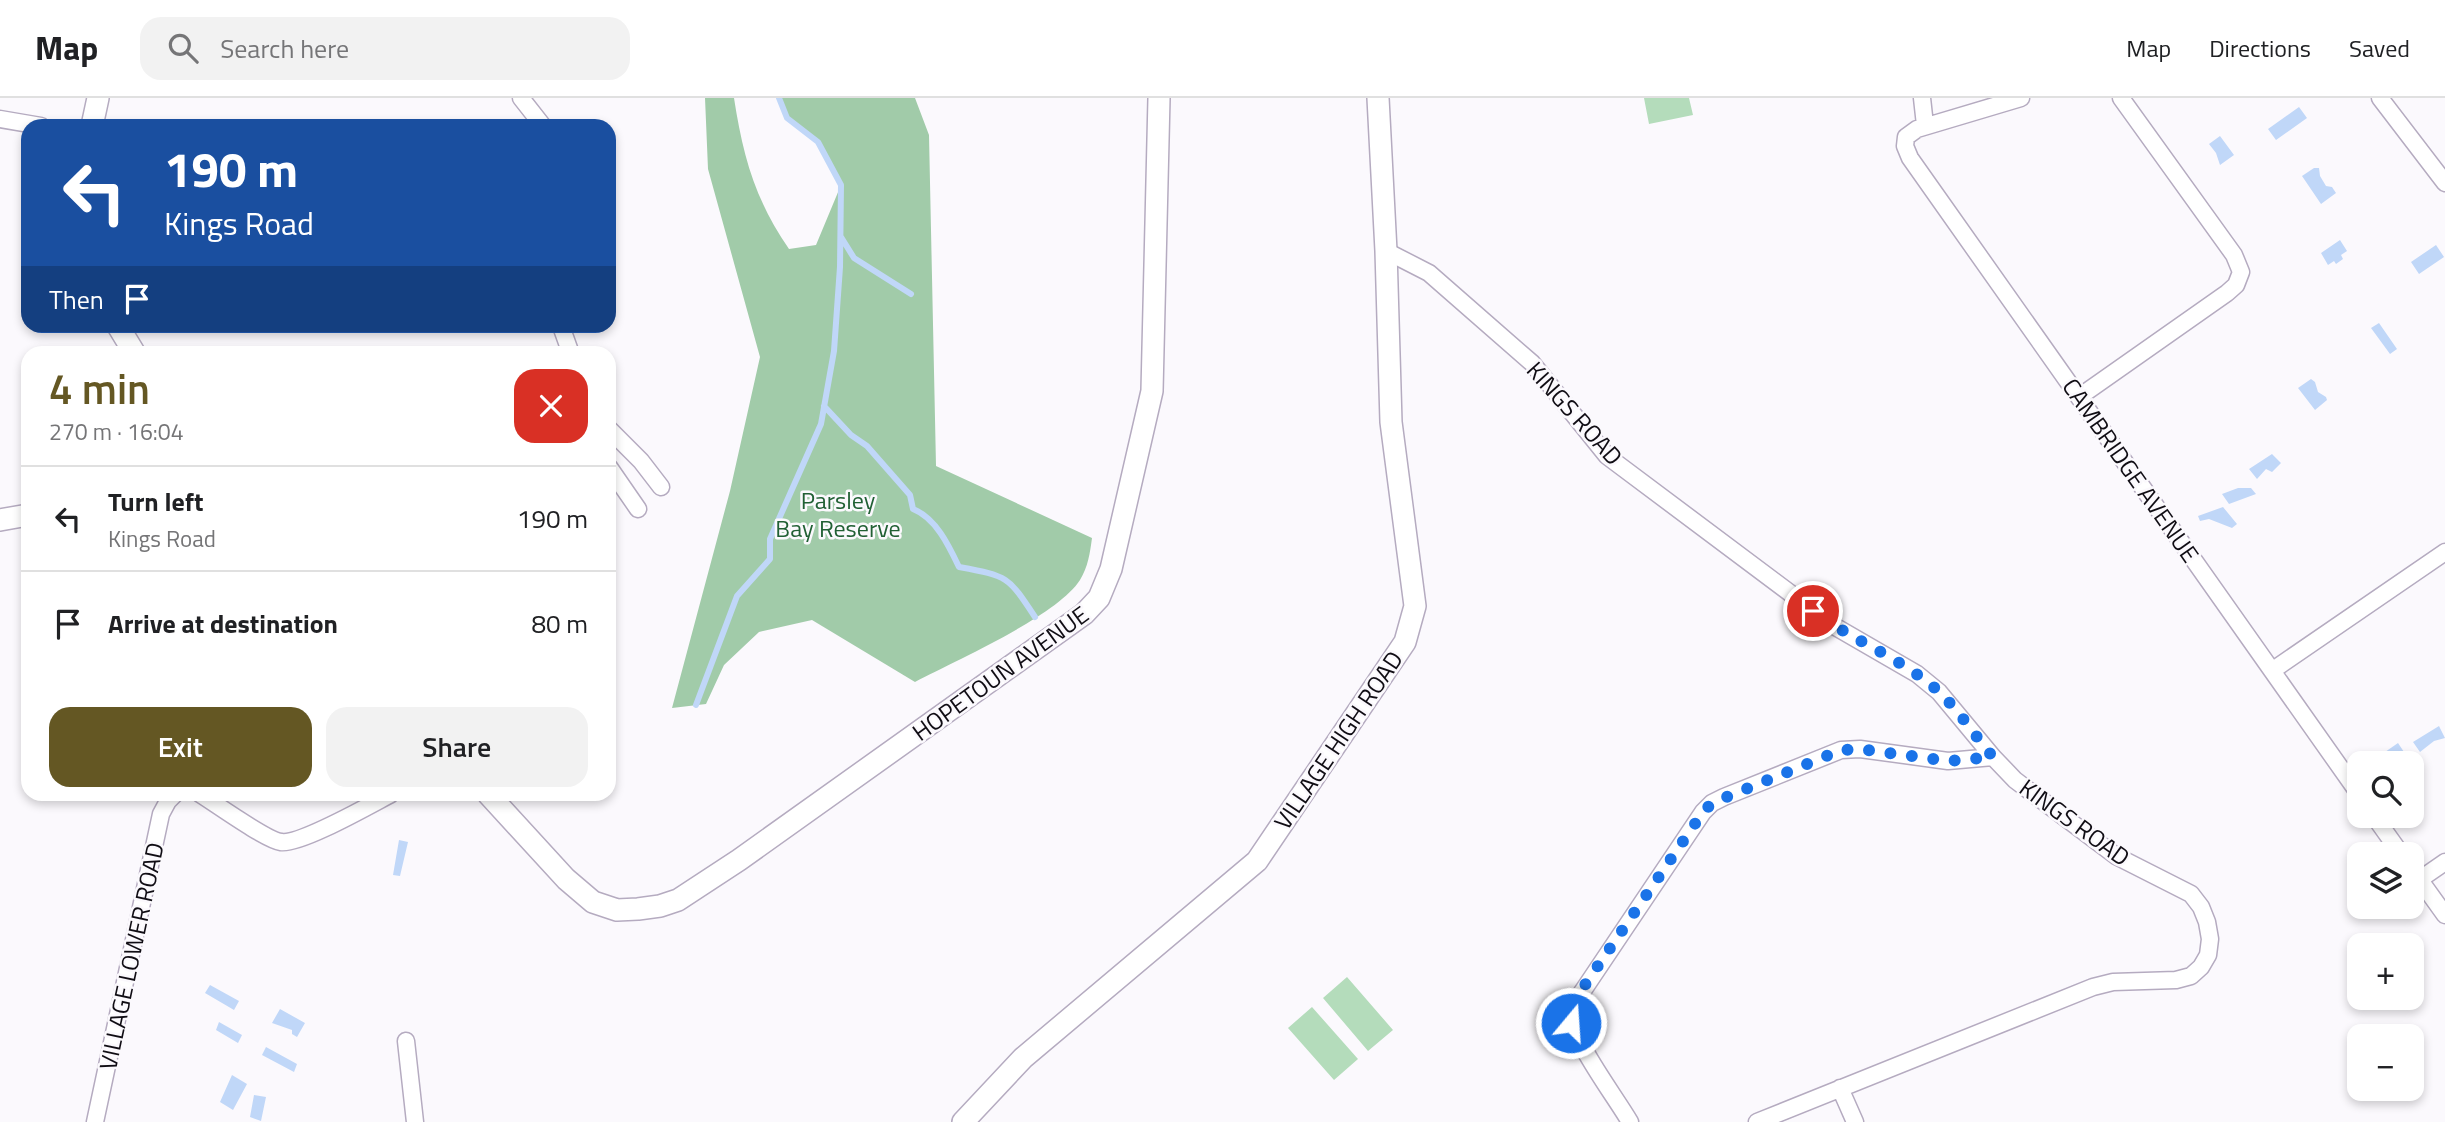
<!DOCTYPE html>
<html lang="en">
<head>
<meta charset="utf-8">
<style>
  :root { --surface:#fff; --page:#f2f2f2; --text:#202124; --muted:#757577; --line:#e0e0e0; --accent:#645723 }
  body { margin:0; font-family:"Titillium Web",sans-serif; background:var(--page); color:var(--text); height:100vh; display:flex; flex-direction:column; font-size:26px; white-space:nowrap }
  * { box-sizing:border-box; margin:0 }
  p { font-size:23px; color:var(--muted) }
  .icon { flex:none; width:38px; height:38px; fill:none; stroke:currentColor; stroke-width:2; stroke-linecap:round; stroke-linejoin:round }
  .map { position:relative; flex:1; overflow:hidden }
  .drawer { position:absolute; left:21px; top:248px; width:595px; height:455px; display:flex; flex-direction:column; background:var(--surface); border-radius:21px; box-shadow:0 4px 10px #0003 }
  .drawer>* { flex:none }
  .guide { position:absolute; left:21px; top:21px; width:595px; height:214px; border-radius:21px; box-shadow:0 4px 10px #0003; background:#1a4fa0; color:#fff; overflow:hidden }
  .fabs { position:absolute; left:2347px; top:653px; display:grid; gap:14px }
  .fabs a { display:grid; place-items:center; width:77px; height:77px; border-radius:14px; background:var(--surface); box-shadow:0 4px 10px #0003; font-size:35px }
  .pin { position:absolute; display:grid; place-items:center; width:60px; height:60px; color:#fff; margin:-30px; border:4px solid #fff; border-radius:50%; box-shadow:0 2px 7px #0007 }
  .me { position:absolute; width:77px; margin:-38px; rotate:18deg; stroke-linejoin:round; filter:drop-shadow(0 0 5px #0008) }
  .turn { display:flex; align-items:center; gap:24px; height:147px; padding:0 28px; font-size:32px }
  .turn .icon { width:91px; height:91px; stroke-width:2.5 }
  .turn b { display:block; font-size:49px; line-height:60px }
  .then { display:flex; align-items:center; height:66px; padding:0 28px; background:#0003; gap:14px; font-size:26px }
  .round { display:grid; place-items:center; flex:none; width:74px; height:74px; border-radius:21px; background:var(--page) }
  .headline { display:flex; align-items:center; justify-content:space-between; height:119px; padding:0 28px }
  h1 { font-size:42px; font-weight:600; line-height:52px; color:var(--accent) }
  .button { display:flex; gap:14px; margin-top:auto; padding:14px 28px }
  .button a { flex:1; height:80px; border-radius:21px; background:var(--accent); color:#fff; font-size:28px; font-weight:600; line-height:80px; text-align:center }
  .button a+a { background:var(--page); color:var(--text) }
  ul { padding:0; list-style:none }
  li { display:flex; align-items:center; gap:21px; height:105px; padding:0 28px; border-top:2px solid var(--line) }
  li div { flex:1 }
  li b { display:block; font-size:26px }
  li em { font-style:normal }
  header { display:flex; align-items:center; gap:42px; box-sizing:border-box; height:98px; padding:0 35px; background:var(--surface); border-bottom:2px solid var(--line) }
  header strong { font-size:33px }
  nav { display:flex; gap:38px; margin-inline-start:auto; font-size:24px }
  .search { width:490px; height:63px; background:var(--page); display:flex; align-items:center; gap:18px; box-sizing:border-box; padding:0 24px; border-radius:21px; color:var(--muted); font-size:26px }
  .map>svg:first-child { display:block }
  .green { fill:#b4dcbb }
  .forest { fill:#a1cba9 }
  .water { fill:#c0d7f8 }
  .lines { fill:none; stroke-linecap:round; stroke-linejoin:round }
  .stream { stroke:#c0d7f8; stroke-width:6 }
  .minor-casing { stroke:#b5abc0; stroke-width:19 }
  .tertiary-casing { stroke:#b5abc0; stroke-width:24 }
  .minor { stroke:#fff; stroke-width:16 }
  .tertiary { stroke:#fff; stroke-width:21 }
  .route { stroke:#1a73e8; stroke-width:12; stroke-dasharray:0 21.6 }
  .labels { text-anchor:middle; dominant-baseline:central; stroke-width:5; stroke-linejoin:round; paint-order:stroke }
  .street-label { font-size:24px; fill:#100d14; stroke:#fbf9fd }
  .park-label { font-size:24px; fill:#216034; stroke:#fbf9fd }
</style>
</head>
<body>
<header>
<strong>Map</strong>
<div class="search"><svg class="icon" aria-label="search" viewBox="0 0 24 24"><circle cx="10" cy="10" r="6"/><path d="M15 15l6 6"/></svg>Search here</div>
<nav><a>Map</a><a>Directions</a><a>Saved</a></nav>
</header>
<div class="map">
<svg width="2445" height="1024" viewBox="0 0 2445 1024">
  <rect width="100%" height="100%" fill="#fbf9fd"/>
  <path class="green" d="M1644,0H1689L1693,17L1649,26Z
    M1347,879L1393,932L1368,953L1323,900Z
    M1312,909L1358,961L1334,982L1288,930Z"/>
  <path class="forest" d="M705,0H734C743,58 755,102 789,151L816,147L841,87L818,44L787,20L779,0H915L929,37L936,368L1092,440C1090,455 1088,469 1080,482C1056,519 956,562 915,584L812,522L759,534L724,567L706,606L672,610L730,393L760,259L708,71Z"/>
  <path class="water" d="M2299,9L2307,20L2276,42L2268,31Z
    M2220,38L2234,57L2220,67L2216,55L2209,46Z
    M2314,70H2319L2320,78L2326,88L2332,89L2336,95L2321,106L2302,78Z
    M2340,142L2347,153L2341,157L2343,161L2336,166L2334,163L2328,167L2321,155Z
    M2436,147L2444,159L2419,176L2411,164Z
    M2379,225L2397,251L2390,256L2371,230Z
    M2311,281L2315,284L2318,294L2326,299L2327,302L2315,312L2298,290Z
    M2272,356L2281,365L2272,374L2266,371L2257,381L2249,371Z
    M2238,390H2251L2256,396L2229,406L2222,396Z
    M2223,409L2237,426L2232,430L2209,421L2200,423L2198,418Z
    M2439,628L2445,640L2434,643L2420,654L2413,644Z
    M2398,645L2406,657L2393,665H2378L2375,661Z
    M399,742L408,744L400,778L393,777Z
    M210,887L239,903L234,912L205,895Z
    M280,911L305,925L297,939L292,936V932L272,925Z
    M219,924L242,937L238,945L216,932Z
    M266,949L297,966L294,974L262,957Z
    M232,977L247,986L233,1012L220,1004Z
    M254,997L266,999L261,1023L250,1019Z"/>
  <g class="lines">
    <path class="stream" d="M841,139L854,160L911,196
      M824,308L851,337L867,348L910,397L913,411C936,420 949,448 959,469C1008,478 1008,478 1035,519
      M696,607L737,498L770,461V441L821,326L834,253L840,169L841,87L818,44L787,20L779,0"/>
    <g class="minor-casing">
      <path id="minor" d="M521,0L543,28
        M1922,0L1925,27
        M2021,0L1917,31L1906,39L1905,48L1910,60L2359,696
        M2380,0L2445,85
        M0,21L41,28
        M1386,153L1429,175L1532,265L1607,358L1834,528L1917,576L1939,594L1993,659L2015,682L2116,758L2191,796L2201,809L2207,824L2210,841L2208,857L2201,869L2191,878L2176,882L2113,884L2093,889L1757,1024
        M561,228L571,256
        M2079,299L2227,195L2236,187L2241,174L2234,157L2121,0
        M609,331L641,363L661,389
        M609,369L638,411
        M2273,572L2445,454
        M200,696C216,706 266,742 281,744C300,747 370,707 391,696
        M2374,718L2401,756
        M2412,771L2445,817
        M2419,782L2445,764
        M406,943L415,1024
        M1840,990L1855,1024
        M95,1024L161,716L168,703L175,696
        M1630,1024C1613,995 1572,943 1570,912L1703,714L1712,705L1724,699L1841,652L1860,651L1948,663L1993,659"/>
    </g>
    <g class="tertiary-casing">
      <path id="tertiary" d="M92,28L98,0
        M118,228L135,256
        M0,422L28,417
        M488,696L566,781L593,804L617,812L638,811L660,808L678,802L739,762L1084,516L1099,500L1111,471L1152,293L1159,0
        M963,1024L1023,960L1257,763L1405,544L1415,508L1391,324L1386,153L1378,0"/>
    </g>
    <use href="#minor" class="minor"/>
    <use href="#tertiary" class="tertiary"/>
  </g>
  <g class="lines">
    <path class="route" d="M1571,925L1570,912L1576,900L1703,714L1712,705L1841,652L1860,651L1948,663L1993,659C1975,638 1958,611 1937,592C1901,560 1852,542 1813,513"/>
  </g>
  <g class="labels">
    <g class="street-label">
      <text transform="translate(1575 315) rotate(48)">KINGS ROAD</text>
      <text transform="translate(2131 372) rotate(55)">CAMBRIDGE AVENUE</text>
      <text transform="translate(1000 575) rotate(-36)">HOPETOUN AVENUE</text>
      <text transform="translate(1338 642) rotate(-56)">VILLAGE HIGH ROAD</text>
      <text transform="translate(2075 724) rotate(36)">KINGS ROAD</text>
      <text transform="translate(131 858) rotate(-78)">VILLAGE LOWER ROAD</text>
    </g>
    <g class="park-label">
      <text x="838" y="402">Parsley<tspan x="838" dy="28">Bay Reserve</tspan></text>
    </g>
  </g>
</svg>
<div class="fabs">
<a><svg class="icon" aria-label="search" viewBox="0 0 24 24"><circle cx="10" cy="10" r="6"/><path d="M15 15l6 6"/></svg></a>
<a><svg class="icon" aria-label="layers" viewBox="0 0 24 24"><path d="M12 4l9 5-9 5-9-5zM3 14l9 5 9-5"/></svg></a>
<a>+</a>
<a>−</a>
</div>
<div class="pin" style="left:1813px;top:513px;background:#d93025"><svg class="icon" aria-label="arrive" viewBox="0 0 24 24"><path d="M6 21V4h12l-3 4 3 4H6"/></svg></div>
<svg class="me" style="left:1571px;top:925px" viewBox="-20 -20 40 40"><circle r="17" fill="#1a73e8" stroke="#fff" stroke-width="3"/><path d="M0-11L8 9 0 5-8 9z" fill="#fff"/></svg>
<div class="guide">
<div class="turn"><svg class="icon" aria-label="left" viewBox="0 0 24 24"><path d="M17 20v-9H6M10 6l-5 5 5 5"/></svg><div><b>190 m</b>Kings Road</div></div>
<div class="then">Then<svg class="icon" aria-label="arrive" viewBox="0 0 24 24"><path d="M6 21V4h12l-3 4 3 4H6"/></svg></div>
</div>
<section class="drawer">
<div class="headline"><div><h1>4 min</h1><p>270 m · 16:04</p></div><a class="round" style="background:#d93025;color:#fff"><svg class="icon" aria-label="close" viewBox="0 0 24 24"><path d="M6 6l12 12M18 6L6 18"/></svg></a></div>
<ul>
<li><svg class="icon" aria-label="left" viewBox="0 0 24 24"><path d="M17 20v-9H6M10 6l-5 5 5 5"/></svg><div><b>Turn left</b><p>Kings Road</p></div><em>190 m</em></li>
<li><svg class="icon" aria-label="arrive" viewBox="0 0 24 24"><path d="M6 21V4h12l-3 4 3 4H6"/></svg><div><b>Arrive at destination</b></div><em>80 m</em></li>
</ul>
<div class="button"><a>Exit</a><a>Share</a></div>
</section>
</div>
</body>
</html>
